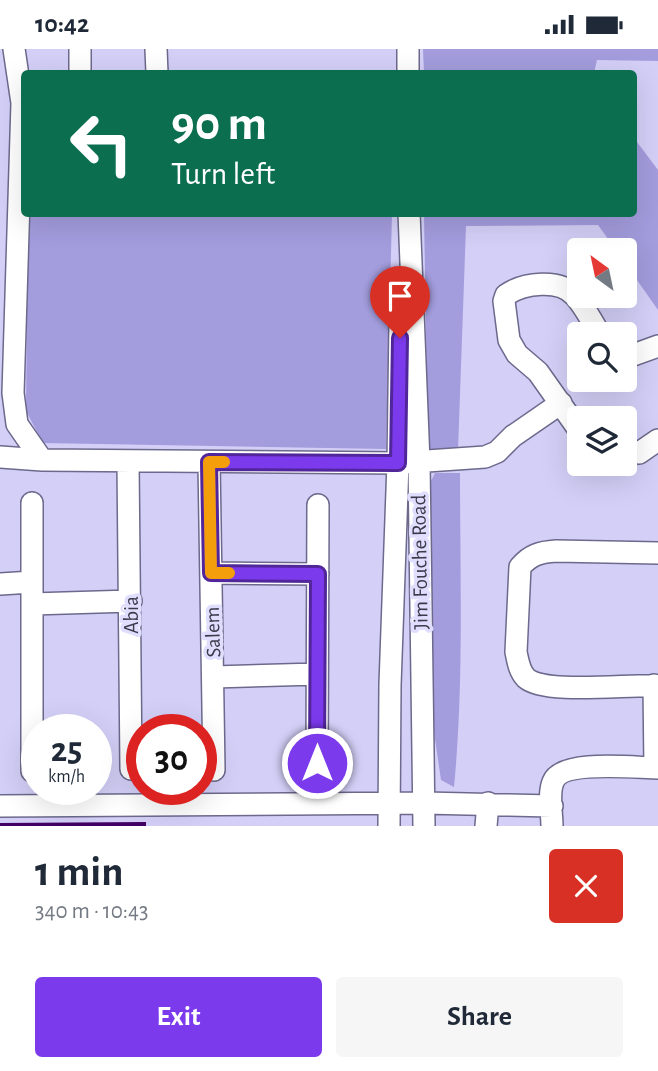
<!DOCTYPE html>
<html lang="en">
<head>
<meta charset="utf-8">
<style>
  :root { --surface:#fff; --page:#f6f6f7; --text:#1f2937; --muted:#747a83; --accent:#7c3aed }
  body { margin:0; font-family:"Alegreya Sans",sans-serif; background:var(--page); color:var(--text); height:100vh; display:flex; flex-direction:column; font-size:26px; white-space:nowrap }
  * { box-sizing:border-box; margin:0 }
  p { font-size:23px; color:var(--muted) }
  .icon { flex:none; width:38px; height:38px; fill:none; stroke:currentColor; stroke-width:2; stroke-linecap:round; stroke-linejoin:round }
  .map { position:relative; height:777px; overflow:hidden }
  .panel { display:flex; flex-direction:column; background:var(--surface); flex:1 }
  .panel>* { flex:none }
  .hud { position:absolute; left:21px; top:21px; width:616px; height:147px; border-radius:7px; box-shadow:0 7px 28px #0002; background:#0b6e4f; color:#fff; overflow:hidden }
  .needle { width:46px; rotate:327deg }
  .controls { position:absolute; left:567px; top:189px; display:grid; gap:14px }
  .controls a { display:grid; place-items:center; width:70px; height:70px; border-radius:7px; background:var(--surface); box-shadow:0 7px 28px #0002; font-size:35px }
  .speed { position:absolute; left:21px; top:665px; display:flex; gap:14px; font-size:35px; font-weight:700; text-align:center }
  .speed>* { display:grid; place-content:center; width:91px; height:91px; border-radius:50%; background:var(--surface); box-shadow:0 7px 28px #0002; line-height:1 }
  .speed small { font-size:18px; font-weight:400 }
  .speed .limit { border:10px solid #d22; background:#fff; color:#111 }
  .pin { position:absolute; display:grid; place-items:center; width:60px; height:60px; color:#fff; margin:-72px -30px; border-radius:50% 50% 50% 0; rotate:-45deg; box-shadow:0 0 7px #0007 }
  .pin .icon { rotate:45deg }
  .me { position:absolute; width:77px; margin:-38px; rotate:0deg; stroke-linejoin:round; filter:drop-shadow(0 0 5px #0008) }
  .turn { display:flex; align-items:center; gap:24px; height:147px; padding:0 35px; font-size:32px }
  .turn .icon { width:91px; height:91px; stroke-width:2.5 }
  .turn b { display:block; font-size:49px; line-height:60px }
  .round { display:grid; place-items:center; flex:none; width:74px; height:74px; border-radius:7px; background:var(--page) }
  .head { display:flex; align-items:center; justify-content:space-between; height:119px; padding:0 35px }
  h1 { font-size:42px; font-weight:700; line-height:52px }
  .action { display:flex; gap:14px; margin-top:auto; padding:14px 35px }
  .action a { flex:1; height:80px; border-radius:7px; background:var(--accent); color:#fff; font-size:28px; font-weight:700; line-height:80px; text-align:center }
  .action a+a { background:var(--page); color:var(--text) }
  .status { display:flex; justify-content:space-between; align-items:center; height:49px; padding:0 35px; background:var(--surface); direction:ltr }
  .status svg { height:19px; fill:currentColor }
  .map>svg:first-child { display:block }
  .green { fill:#a39cdd }
  .building { fill:#420064 }
  .lines { fill:none; stroke-linecap:round; stroke-linejoin:round }
  .minor-casing { stroke:#6c698c; stroke-width:24 }
  .minor { stroke:#fff; stroke-width:21 }
  .route-casing { stroke:#51269a; stroke-width:18 }
  .route { stroke:#7c3aed; stroke-width:12 }
  .slow { stroke:#f59e0b; stroke-width:12 }
  .labels { text-anchor:middle; dominant-baseline:central; stroke-width:7; stroke-linejoin:round; paint-order:stroke }
  .street-label { font-size:21px; fill:#3b3a4a; stroke:#e0defe }
</style>
</head>
<body>
<div class="status"><b>10:42</b><svg viewBox="0 0 49 12"><path d="M0 12V9h3v3zM5 12V6h3v6zM10 12V3h3v9zM15 12V0h3v12zM26 1h20v11H26zM47 4h2v5h-2z"/></svg></div>
<div class="map">
<svg width="658" height="777" viewBox="0 0 658 777">
  <rect width="100%" height="100%" fill="#d3cff7"/>
  <path class="green" d="M423,0H658V12L597,11L594,24H424Z
    M634,89L658,121V261L625,214V201H616L598,176L466,177L458,401L428,404L424,165L634,164Z
    M28,165H392L386,400L43,394L26,362Z
    M435,424H460C460,528 464,634 454,738L441,731L434,683L426,442Z"/>
  <path class="building" d="M146,773V777H0V774Z"/>
  <g class="lines">
    <g class="minor-casing">
      <path id="minor" d="M14,0L22,54L13,344L17,375L42,411
        M80,0V24
        M156,0L157,24
        M408,24V0
        M409,164L419,413L424,777
        M625,309L658,297
        M579,381L538,323L517,305L509,291L504,252L506,246C523,234 560,229 575,247C585,258 592,273 600,285
        M639,404L658,391
        M0,408L42,411L398,414L485,408L497,403L513,387L561,354
        M128,412L131,720
        M209,413L214,721
        M32,454V722
        M658,504L556,502C540,503 530,506 520,518L516,603C518,612 519,622 526,629C545,646 630,635 658,637
        M211,524L318,525
        M0,535L32,533
        M32,555L131,552
        M214,628L317,625
        M654,636L655,719
        M317,714L318,456
        M0,757L425,754L552,757
        M389,777L390,636L398,414L400,275
        M486,777L488,754
        M552,777C552,764 548,745 553,733C561,710 636,719 658,719"/>
    </g>
    <use href="#minor" class="minor"/>
  </g>
  <g class="lines">
    <g class="route-casing">
      <path id="route" d="M317,714L318,525L211,524L209,413L398,414L400,289"/>
    </g>
    <use href="#route" class="route"/>
    <path class="slow" d="M224,413H209L211,524H229"/>
  </g>
  <g class="labels">
    <g class="street-label">
      <text transform="translate(420 513) rotate(-91)">Jim Fouche Road</text>
      <text transform="translate(131 566) rotate(-90)">Abia</text>
      <text transform="translate(213 583) rotate(-92)">Salem</text>
    </g>
  </g>
</svg>
<div class="controls">
<a><svg class="needle" viewBox="-14 -14 28 28"><path d="M0-13l5 13h-10z" fill="#e53935"/><path d="M0 13l5-13h-10z" fill="#747a83"/></svg></a>
<a><svg class="icon" aria-label="search" viewBox="0 0 24 24"><circle cx="10" cy="10" r="6"/><path d="M15 15l6 6"/></svg></a>
<a><svg class="icon" aria-label="layers" viewBox="0 0 24 24"><path d="M12 4l9 5-9 5-9-5zM3 14l9 5 9-5"/></svg></a>
</div>
<div class="speed"><div>25<small>km/h</small></div><div class="limit">30</div></div>
<div class="pin" style="left:400px;top:289px;background:#d93025"><svg class="icon" aria-label="arrive" viewBox="0 0 24 24"><path d="M6 21V4h12l-3 4 3 4H6"/></svg></div>
<svg class="me" style="left:317px;top:714px" viewBox="-20 -20 40 40"><circle r="17" fill="#7c3aed" stroke="#fff" stroke-width="3"/><path d="M0-11L8 9 0 5-8 9z" fill="#fff"/></svg>
<div class="hud">
<div class="turn"><svg class="icon" aria-label="left" viewBox="0 0 24 24"><path d="M17 20v-9H6M10 6l-5 5 5 5"/></svg><div><b>90 m</b>Turn left</div></div>
</div>
</div>
<section class="panel">
<div class="head"><div><h1>1 min</h1><p>340 m · 10:43</p></div><a class="round" style="background:#d93025;color:#fff"><svg class="icon" aria-label="close" viewBox="0 0 24 24"><path d="M6 6l12 12M18 6L6 18"/></svg></a></div>
<div class="action"><a>Exit</a><a>Share</a></div>
</section>
</body>
</html>
